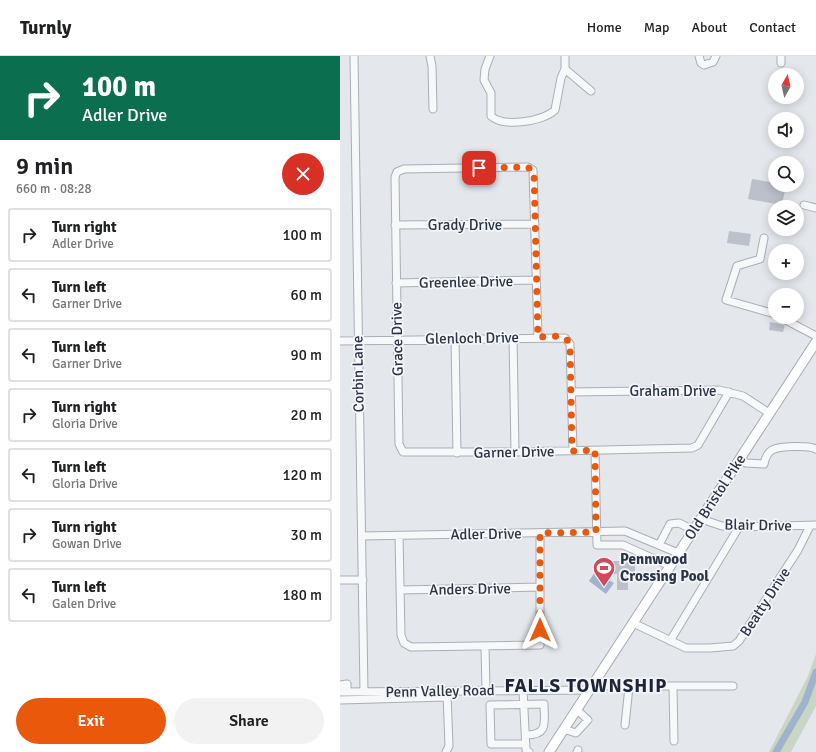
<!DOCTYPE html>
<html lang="en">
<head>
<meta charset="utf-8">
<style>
  :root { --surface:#fff; --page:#f2f2f2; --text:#202124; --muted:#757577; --line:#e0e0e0; --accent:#ea580c }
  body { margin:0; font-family:Signika,sans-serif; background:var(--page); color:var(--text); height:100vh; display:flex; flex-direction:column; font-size:15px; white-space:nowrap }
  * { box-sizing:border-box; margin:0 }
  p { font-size:13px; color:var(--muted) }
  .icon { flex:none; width:22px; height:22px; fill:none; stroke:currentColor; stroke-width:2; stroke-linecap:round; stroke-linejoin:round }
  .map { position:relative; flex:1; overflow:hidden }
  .details { display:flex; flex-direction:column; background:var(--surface); width:340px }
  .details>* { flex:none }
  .hud { background:#0b6e4f; color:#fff; overflow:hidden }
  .needle { width:26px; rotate:8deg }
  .fabs { position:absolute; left:428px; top:12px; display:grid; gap:8px }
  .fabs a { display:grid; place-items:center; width:36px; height:36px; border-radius:50%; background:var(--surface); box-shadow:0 2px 10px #0003; font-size:20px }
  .pin { position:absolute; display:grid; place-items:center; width:34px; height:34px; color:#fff; margin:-17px; border-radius:8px; box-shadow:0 2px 6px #0006 }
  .me { position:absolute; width:44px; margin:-22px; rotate:0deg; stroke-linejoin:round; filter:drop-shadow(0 0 3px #0008) }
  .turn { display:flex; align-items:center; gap:14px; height:84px; padding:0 16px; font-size:18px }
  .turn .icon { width:52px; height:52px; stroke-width:2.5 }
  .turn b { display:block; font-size:28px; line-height:34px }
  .round { display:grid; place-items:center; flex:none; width:42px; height:42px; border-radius:21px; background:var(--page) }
  .head { display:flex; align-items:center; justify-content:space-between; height:68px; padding:0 16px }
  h1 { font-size:24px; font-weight:600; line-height:30px }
  .cta { display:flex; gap:8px; margin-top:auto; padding:8px 16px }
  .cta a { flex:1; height:46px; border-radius:24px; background:var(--accent); color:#fff; font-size:16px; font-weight:600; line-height:46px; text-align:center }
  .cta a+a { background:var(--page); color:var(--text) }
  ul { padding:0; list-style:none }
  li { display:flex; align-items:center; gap:12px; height:54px; margin:0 8px 6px; padding:0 8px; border:2px solid var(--line); border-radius:4px }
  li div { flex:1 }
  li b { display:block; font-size:15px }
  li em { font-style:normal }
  header { display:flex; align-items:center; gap:24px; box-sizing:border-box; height:56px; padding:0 20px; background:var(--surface); border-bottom:1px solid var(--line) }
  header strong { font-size:19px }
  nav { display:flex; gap:22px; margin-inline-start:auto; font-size:14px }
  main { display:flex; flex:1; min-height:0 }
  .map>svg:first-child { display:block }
  .green { fill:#c9d6c5 }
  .water { fill:#9fb4cc }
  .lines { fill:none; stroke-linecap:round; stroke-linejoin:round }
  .canal { stroke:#9fb4cc; stroke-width:7 }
  .building { fill:#bbc0ca }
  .minor-casing { stroke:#a9aeb7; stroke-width:9 }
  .major-casing { stroke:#a3abb8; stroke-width:11 }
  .minor { stroke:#f7f8fa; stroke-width:7 }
  .major { stroke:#fff; stroke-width:9 }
  .route { stroke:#ea580c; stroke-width:7; stroke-dasharray:0 12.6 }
  .labels { text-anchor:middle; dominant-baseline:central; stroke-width:3.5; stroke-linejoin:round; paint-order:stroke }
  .street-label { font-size:15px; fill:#2b3445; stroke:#f4f6f9 }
  .poi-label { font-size:15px; font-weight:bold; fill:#2b3445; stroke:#f4f6f9; text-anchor:start }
  .district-label { font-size:19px; font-weight:bold; letter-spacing:1px; fill:#1d2536; stroke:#f4f6f9 }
</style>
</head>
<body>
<header>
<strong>Turnly</strong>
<nav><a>Home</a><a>Map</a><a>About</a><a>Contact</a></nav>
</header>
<main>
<section class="details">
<div class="hud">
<div class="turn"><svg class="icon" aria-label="right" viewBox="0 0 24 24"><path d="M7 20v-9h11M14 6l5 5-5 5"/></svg><div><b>100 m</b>Adler Drive</div></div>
</div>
<div class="head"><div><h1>9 min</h1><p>660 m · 08:28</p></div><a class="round" style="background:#d93025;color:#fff"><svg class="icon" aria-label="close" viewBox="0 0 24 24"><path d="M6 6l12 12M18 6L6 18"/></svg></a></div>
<ul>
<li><svg class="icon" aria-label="right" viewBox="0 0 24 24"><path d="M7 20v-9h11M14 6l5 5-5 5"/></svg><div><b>Turn right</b><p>Adler Drive</p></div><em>100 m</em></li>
<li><svg class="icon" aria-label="left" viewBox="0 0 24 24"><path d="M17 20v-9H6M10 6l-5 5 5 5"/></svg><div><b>Turn left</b><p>Garner Drive</p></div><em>60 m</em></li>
<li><svg class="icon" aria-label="left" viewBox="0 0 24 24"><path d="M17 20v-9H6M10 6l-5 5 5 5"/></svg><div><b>Turn left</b><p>Garner Drive</p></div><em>90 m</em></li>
<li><svg class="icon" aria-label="right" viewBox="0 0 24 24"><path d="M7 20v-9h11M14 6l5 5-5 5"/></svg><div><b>Turn right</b><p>Gloria Drive</p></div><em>20 m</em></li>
<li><svg class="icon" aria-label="left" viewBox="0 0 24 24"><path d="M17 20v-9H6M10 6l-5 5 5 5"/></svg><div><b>Turn left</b><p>Gloria Drive</p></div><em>120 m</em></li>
<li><svg class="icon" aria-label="right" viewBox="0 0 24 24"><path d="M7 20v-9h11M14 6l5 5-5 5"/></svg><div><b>Turn right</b><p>Gowan Drive</p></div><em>30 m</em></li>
<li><svg class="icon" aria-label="left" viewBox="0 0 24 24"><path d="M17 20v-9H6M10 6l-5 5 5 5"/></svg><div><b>Turn left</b><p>Galen Drive</p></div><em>180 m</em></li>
</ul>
<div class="cta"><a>Exit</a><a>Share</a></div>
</section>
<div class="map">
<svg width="476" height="696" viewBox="0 0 476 696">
  <rect width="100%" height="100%" fill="#e4e7ec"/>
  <path class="green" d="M476,598V650L451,696H429L468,620Z"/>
  <path class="water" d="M255,516L274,527L266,538L249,525Z"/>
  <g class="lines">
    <path class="canal" d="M436,696L465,646L476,616"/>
  </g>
  <path class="building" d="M412,123L435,127V129H446L442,149L408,143Z
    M389,175L411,178L409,190L387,187Z
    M430,266L445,269L443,276L429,274Z
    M271,505H295V518H288V534H277V518H271Z"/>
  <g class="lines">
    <g class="minor-casing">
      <path id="minor" d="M14,0L24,636
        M90,0L92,10L93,53
        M150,0L145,13L144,24L151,37V60C164,72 203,65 215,54L221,22L225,13V0
        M359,0L361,7L364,9L373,6L376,0
        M441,7V0
        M225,13L251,35
        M464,149L476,152
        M55,169L195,168
        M424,182L420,203L397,210L386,244L435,258
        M56,227L196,224
        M440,261L476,280
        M198,281L193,114L188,111L64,113L57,116L55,121L59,388L63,396H175L352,392L358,389L389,336
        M173,282L175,396
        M115,283L117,397
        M0,285L225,282L230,288L233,395
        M231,336L379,334L403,340L429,357
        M255,394L257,489H283L330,510
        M399,403L406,407L424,408C425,403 427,397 432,394C439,390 469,389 476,393
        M361,463L382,470L399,471L476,469
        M22,480L285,475L338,497
        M59,480L61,579L64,587L71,591L200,589V477
        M319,489L330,468L339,467L353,474
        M0,524H23
        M60,534L200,531
        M293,567L346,592H370L393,590L399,585L458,494L470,470
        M330,585L399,471
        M145,591L146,634
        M0,629L7,628V636
        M251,630H393
        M333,631L334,685
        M183,634L186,694L189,696
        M0,636L248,634
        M0,644L107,641
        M285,669L289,631
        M223,673L236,677L248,664L236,653
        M186,679C209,679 204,666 204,648L150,649L151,688H186
        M106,696L109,690L107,637
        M237,696L238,694"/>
    </g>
    <g class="major-casing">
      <path id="major" d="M209,696L476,286"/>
    </g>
    <use href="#minor" class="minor"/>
    <use href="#major" class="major"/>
  </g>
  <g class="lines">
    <path class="route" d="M139,112L188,111L194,116L198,281C208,281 225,277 230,288L232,395L255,394L256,476L200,477V574"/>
  </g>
  <defs>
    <g id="stadium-pin" transform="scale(1.15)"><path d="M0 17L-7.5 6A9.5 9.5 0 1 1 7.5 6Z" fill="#d1495b" stroke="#f4f6f9"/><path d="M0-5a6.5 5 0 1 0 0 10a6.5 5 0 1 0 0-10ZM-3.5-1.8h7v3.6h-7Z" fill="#fff"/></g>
  </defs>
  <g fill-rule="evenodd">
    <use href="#stadium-pin" x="264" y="512"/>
  </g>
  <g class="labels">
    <g class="street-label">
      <text x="125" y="169">Grady Drive</text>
      <text transform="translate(126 226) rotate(-1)">Greenlee Drive</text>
      <text transform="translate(132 282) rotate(-1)">Glenloch Drive</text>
      <text transform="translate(57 283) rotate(-91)">Grace Drive</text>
      <text transform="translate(18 318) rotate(-91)">Corbin Lane</text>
      <text x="333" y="335">Graham Drive</text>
      <text transform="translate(174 396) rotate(-1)">Garner Drive</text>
      <text transform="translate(375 441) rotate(-57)">Old Bristol Pike</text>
      <text transform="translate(418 469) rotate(1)">Blair Drive</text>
      <text transform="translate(146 478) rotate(-1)">Adler Drive</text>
      <text transform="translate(130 533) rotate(-1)">Anders Drive</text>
      <text transform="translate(425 546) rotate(-57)">Beatty Drive</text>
      <text transform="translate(100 635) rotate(-1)">Penn Valley Road</text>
    </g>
    <g class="poi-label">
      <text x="280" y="503">Pennwood<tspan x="280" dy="17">Crossing Pool</tspan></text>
    </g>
    <g class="district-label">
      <text x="246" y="630">FALLS TOWNSHIP</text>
    </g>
  </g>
</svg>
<div class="fabs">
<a><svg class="needle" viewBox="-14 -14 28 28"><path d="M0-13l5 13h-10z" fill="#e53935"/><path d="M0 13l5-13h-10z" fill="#757577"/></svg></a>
<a><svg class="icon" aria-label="sound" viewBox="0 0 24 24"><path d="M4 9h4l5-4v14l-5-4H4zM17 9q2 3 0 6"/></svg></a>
<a><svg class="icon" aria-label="search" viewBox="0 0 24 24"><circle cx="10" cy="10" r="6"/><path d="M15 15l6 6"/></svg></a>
<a><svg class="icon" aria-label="layers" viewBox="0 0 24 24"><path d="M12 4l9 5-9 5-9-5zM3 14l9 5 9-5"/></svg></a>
<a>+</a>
<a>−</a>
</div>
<div class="pin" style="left:139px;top:112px;background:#d93025"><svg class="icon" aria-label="arrive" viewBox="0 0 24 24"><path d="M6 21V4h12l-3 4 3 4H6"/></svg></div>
<svg class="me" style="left:200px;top:574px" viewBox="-20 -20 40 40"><path d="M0-17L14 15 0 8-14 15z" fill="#ea580c" stroke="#fff" stroke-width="4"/></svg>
</div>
</main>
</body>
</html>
